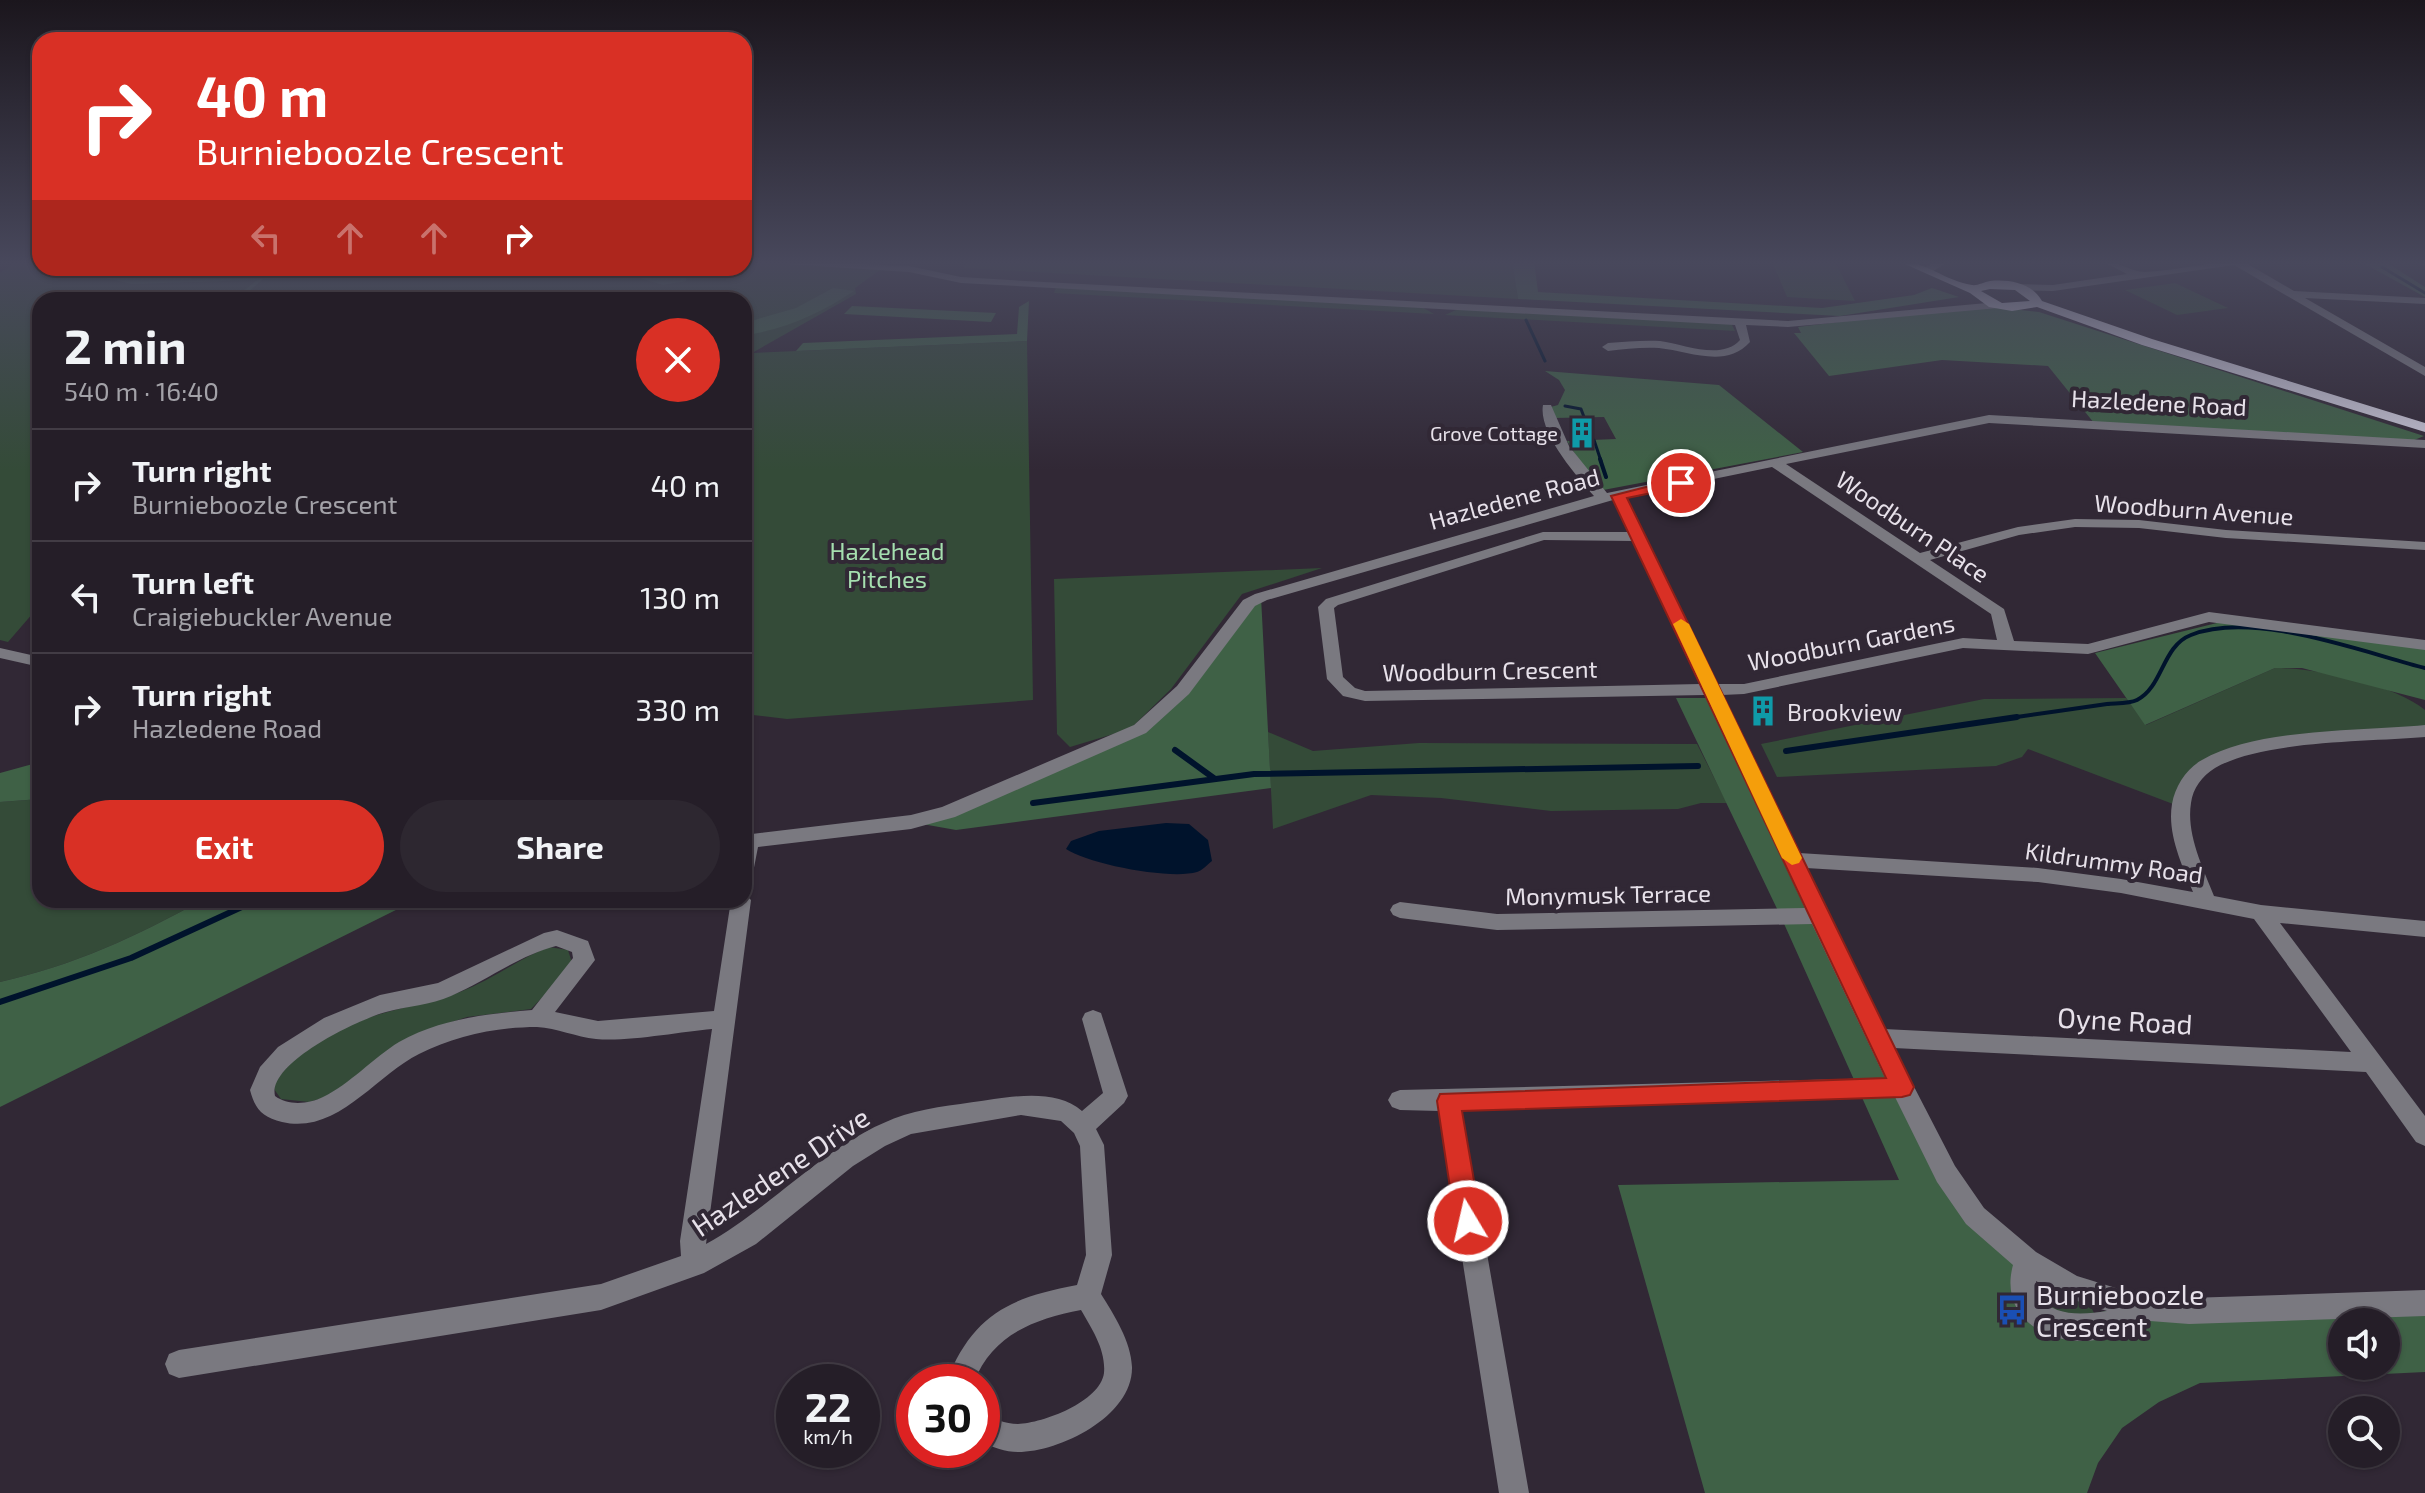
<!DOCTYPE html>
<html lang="en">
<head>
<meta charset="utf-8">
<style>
  :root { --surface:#251e28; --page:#2d2730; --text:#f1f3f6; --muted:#a3a2a8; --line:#423c45; --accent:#d93025 }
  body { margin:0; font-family:"Exo 2",sans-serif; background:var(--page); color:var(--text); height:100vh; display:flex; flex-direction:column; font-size:30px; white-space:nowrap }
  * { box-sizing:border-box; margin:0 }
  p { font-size:26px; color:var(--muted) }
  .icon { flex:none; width:44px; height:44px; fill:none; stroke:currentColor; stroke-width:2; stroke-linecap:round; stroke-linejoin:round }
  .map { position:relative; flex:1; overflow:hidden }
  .side { position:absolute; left:32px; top:292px; width:720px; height:616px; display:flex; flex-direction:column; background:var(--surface); border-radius:24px; box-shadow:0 2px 6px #0004,0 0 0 2px var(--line) }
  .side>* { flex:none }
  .hud { position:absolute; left:32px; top:32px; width:720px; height:244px; border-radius:24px; box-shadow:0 2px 6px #0004,0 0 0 2px var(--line); background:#d93025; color:#fff; overflow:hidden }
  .fabs { position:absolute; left:2328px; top:1308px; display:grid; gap:16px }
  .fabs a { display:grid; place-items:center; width:72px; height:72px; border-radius:50%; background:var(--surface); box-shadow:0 2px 6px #0004,0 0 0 2px var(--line); font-size:40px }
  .speed { position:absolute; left:776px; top:1364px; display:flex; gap:16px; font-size:40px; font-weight:700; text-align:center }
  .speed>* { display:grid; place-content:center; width:104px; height:104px; border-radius:50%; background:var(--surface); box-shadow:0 2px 6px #0004,0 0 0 2px var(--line); line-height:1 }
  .speed small { font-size:20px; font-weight:400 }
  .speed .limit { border:12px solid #d22; background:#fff; color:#111 }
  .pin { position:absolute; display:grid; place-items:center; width:68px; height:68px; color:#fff; margin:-34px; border:4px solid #fff; border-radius:50%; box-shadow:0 2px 8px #0007 }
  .me { position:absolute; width:88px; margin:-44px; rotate:351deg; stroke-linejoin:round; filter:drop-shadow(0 0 6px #0008) }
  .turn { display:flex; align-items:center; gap:28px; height:168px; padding:0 32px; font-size:36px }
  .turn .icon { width:104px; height:104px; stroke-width:2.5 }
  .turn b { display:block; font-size:56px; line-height:68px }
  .lanes { display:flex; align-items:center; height:76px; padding:0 32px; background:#0003; justify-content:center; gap:40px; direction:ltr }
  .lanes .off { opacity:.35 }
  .round { display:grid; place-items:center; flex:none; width:84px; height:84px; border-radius:42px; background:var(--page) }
  .headline { display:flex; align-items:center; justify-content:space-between; height:136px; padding:0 32px }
  h1 { font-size:48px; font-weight:700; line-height:60px }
  .action { display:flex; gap:16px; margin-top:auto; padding:16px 32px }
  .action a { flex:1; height:92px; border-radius:48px; background:var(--accent); color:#fff; font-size:32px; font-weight:700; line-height:92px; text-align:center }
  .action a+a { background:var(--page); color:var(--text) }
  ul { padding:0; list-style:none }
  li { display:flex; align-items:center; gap:24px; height:112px; padding:0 32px; border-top:2px solid var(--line) }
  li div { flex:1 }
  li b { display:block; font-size:30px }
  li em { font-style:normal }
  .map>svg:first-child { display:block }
  .green { fill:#344b38 }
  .forest { fill:#3f6146; fill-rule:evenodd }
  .water { fill:#00132c }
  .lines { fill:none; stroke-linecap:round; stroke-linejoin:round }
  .stream-far2 { stroke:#00132c; stroke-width:3 }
  .stream-far1 { stroke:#00132c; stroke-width:4 }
  .stream { stroke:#00132c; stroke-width:6 }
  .minor { fill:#7a7980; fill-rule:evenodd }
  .major { fill:#c9c6d6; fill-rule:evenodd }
  .route { fill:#d93025; stroke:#8d1f18; stroke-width:2 }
  .slow { fill:#f59e0b }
  .labels { text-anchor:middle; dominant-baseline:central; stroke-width:8; stroke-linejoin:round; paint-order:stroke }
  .far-poi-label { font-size:20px; fill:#e7e1ea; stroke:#312835; text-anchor:end }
  .street-label { font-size:24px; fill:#e7e1ea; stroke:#312835 }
  .park-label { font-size:24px; fill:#a5dfaf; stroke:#312835 }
  .poi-label { font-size:24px; fill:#e7e1ea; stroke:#312835; text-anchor:start }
  .near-street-label { font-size:28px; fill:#e7e1ea; stroke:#312835 }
  .near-poi-label { font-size:28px; fill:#e7e1ea; stroke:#312835; text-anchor:start }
</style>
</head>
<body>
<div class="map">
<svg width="2425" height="1493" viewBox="0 0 2425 1493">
  <rect width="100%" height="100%" fill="#312835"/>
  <path class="green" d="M18,261H40V268H744V261H829L880,270L855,288L856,294L752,353L1027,341L1033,700L787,719L744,714V300H40V605L8,642L0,640V273Z
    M966,261H1512L1518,299L964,268Z
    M1772,261L1836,264L1855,301L1787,297Z
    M2175,283L2228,308L2177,315L2125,290Z
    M1056,287L1422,307L1434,314L1054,293Z
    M1458,309L1731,323L1735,331L1445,315Z
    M1322,568L1242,594L1171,689L1130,729L1070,747L1057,734L1054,579Z
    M2275,668C2317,668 2393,684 2425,710V731L2255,748L2209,763L2181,807L2028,749L2022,757L1996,766L1777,777L1761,744L1984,699L2126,698L2146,725Z
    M1268,732L1313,751L1419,743L1697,744L1727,803H1701L1678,809L1551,811L1441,798L1371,795L1273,829Z
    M40,799V900H202C138,936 72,966 0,982V802Z
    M549,947L568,950L573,966L531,1009L467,1017L434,1028L336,1094L309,1102L281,1099L274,1089C276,1077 283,1072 291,1063C335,1015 402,1012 460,992C492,980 518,959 549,947Z
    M2043,1285L2091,1307L2094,1313L2064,1319L2045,1303Z"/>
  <path class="forest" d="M1512,261H1534L1538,292L1822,308L1914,295L1932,288L1959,297L1840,316L1518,299Z
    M2363,263L2389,264L2425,287V297Z
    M568,268L687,272L686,281L663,285L620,272Z
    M198,272L190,279H263L239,300H233L257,280L132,284L105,278H66Z
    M833,288L854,291C823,312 782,331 744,335V323L796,308Z
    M1029,301L1027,341L796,351L803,343L1017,334L1019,307Z
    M1976,305L2039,312L2424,436L2412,441L2094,423L2048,366L1942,360L1829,376L1794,333H1801L1798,327Z
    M852,306L996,313L991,322L844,314Z
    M1545,371L1719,385L1803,452L1598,491L1567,441L1616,439L1604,417L1553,418L1547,408L1558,405L1565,390L1559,380Z
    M1261,597L1271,788L956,830L911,822L1140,729Z
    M2225,621L2425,648V700L2302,668H2275L2145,725L2095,653Z
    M1676,698H1717L1946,1174L2027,1261L2021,1276L2047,1322L2132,1306L2425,1303V1372L2200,1383L2159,1402L2122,1428L2098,1463L2087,1493H1705L1618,1185L1899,1180L1781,917ZM2342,1322H2386V1366H2342Z
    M40,762V799L0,802V773Z
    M202,900H416L0,1107V982C72,966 138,936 202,900Z"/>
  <path class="water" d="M1166,823L1189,824L1208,840L1212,861C1208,864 1202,871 1197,872C1170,880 1088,864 1066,849L1071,841L1099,831Z"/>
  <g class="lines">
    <path class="stream-far2" d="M2382,267L2425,293
      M1526,320L1545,361
      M1565,406L1581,409L1584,417
      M1594,440L1601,461"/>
    <path class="stream-far1" d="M1600,459L1606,477
      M2003,719C2038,714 2072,709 2107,704C2115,703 2129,704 2137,700C2163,687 2162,646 2191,635C2254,610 2362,652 2425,668"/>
    <path class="stream" d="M1175,750L1215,779
      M1786,751L2017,717
      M1033,803L1254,774L1698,766
      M0,1002L131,958L257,900"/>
    <path class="minor" d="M781,261L909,266L961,277L1025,281L1788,321L1998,302L2004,305L1998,308L1788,327L1746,325L1750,342C1726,369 1689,351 1659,348C1642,347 1625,349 1608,351L1602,347L1608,343C1625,342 1643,340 1660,341C1684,344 1721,361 1740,340L1735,325L961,283L909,272L786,264Z
      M1936,261H1949L1932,272H1924V268Z
      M2102,261C2118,261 2131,272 2145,272C2180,270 2213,261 2248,261L2246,263L2294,291L2425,298V304L2305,298L2425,367V376L2234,265L2053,291L2014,290L2009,287L2014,284L2053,285L2127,274Z
      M2411,261H2425V265L2412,263Z
      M1543,405H1551L1569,446L1607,493L1989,415L2425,440V448L1989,423L1786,464L1920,553L2018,527L2075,519L2139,520L2226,530L2425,542V550L2226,538L2139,528L2075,527L2019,535L1930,560L2004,609L2014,641L2088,644L2209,612L2425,640V650L2209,622L2088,654L1963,648L1744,694L1722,695L1799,853L2038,868L2121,879L2193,892C2182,865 2167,834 2172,804C2175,786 2187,768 2202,760C2257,728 2362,731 2425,725V737C2368,742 2263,740 2215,768C2202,776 2193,788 2191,803C2186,834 2203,868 2214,896L2261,905L2425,921V937L2280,923L2425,1116V1146L2416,1142L2366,1072L1894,1048L1955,1166L1984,1208L2036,1252L2077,1276L2132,1293L2189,1298L2425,1290V1316L2189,1324L2137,1320C2095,1363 1993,1338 2013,1265L1966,1224L1937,1182L1895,1097L1462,1111L1529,1493H1499L1439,1111L1400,1110L1392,1107L1388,1100L1392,1093L1400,1090L1885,1078L1812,924L1497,930L1400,918L1393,915L1390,910L1393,905L1400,902L1497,914L1805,908L1705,695L1365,701L1343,696L1327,679L1318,607L1326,599L1543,532H1628L1613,500L1267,600L1255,606L1189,694L1146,733L955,817L911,829L758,847L751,883L744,885V835L911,815L942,807L1134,725L1177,686L1243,600L1255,594L1594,496C1576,476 1538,432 1543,405ZM1772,467L1991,614L1997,640L1963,638L1744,684H1716L1626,497ZM1544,540L1632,541L1700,684L1365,691L1355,688L1343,677L1334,608L1338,605ZM1806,868L2038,882L2121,893L2254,919L2351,1052L1884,1029ZM2036,1281L2062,1296L2107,1311C2082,1315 2055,1317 2038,1296Z
      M0,648L40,657V667L0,658Z
      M744,893L751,900L706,1244C775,1206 828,1140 904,1115C933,1106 965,1104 994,1099C1022,1095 1060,1091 1082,1111L1103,1093L1082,1019L1085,1013L1093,1010L1101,1013L1128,1096L1124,1103L1096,1129L1104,1145L1112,1255L1101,1294C1114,1315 1131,1341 1132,1367C1133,1416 1060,1452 1018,1452C1005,1452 993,1447 982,1443V1414C993,1418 1005,1424 1018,1424C1043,1423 1100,1402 1104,1373C1106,1350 1092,1329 1081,1310C1034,1319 992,1335 974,1382H946C973,1315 1008,1298 1077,1285L1086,1255L1080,1146L1074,1133L1061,1121L1021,1115L911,1134L885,1146L853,1166L756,1244L704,1273L601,1310L179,1378L169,1374L165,1364L169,1354L179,1350L601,1284L681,1256L680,1241L712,1029C679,1032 627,1042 596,1039C576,1037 557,1028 537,1027C497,1027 455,1036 419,1054C375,1076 337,1135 282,1122C262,1117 255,1109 250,1090L260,1067L278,1047L324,1018L380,995L438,983L544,933L557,930L588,941L595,960L555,1012L598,1021L714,1011L731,900H744ZM556,946L572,952L573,958L532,1010C486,1014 440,1019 399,1042C373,1058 350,1084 323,1097C309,1104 288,1106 275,1096C267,1063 359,1019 386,1012C407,1006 431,1005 451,996C486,981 520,955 556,946Z"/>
    <path class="major" d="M1898,261C1926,261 1945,281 1972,285C1977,286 1984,282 1990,281C2009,279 2032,283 2042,301L2152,339L2425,423V432L2142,345L2037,307L2012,311L1989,307L1970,293ZM1990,289L2015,290L2030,301L2002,303L1981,291Z"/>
  </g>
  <linearGradient id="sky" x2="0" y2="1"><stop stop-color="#1b161d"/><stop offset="0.56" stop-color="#48485c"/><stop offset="1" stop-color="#48485c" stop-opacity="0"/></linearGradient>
  <rect width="2425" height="470" fill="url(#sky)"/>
  <path class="route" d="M1681,478L1688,483L1686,486L1627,498L1914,1087L1910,1095L1902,1097L1462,1111L1481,1221L1477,1229L1468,1233L1459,1229L1455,1221L1437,1101L1440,1094L1886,1078L1611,496Z"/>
  <path class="slow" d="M1681,619L1689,624L1802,858L1799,863L1792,865L1782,858L1673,624Z"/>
  <defs>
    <g id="building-bare" transform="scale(2.4)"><path d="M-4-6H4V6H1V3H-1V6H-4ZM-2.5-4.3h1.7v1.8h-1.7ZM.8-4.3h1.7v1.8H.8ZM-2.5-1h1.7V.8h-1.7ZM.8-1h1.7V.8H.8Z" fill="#0f9aa8" stroke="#312835" stroke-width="2.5" paint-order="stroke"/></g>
    <g id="bus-bare" transform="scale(2.4)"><path d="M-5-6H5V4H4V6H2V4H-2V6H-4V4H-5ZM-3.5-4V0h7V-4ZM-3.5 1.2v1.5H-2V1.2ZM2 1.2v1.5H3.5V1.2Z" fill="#1a4fb4" stroke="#312835" stroke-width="2.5" paint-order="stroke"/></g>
  </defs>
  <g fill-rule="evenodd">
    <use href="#building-bare" x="1582" y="433"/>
    <use href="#building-bare" x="1763" y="711"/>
    <use href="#bus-bare" x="2012" y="1310"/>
  </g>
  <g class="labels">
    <g class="far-poi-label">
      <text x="1558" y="433">Grove Cottage</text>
    </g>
    <g class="street-label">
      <text transform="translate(2159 402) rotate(3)">Hazledene Road</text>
      <text transform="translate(1514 498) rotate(-15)">Hazledene Road</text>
      <text transform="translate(2194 509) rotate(4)">Woodburn Avenue</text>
      <text transform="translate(1913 526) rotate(34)">Woodburn Place</text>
      <text transform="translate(1851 642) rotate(-11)">Woodburn Gardens</text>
      <text transform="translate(1490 670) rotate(-1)">Woodburn Crescent</text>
      <text transform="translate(2114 862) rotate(8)">Kildrummy Road</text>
      <text transform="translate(1608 894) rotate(-1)">Monymusk Terrace</text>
    </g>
    <g class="park-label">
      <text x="887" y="550">Hazlehead<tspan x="887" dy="28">Pitches</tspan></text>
    </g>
    <g class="poi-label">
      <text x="1787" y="711">Brookview</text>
    </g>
    <g class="near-street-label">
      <text transform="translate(2125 1020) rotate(3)">Oyne Road</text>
      <text transform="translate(780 1171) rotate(-34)">Hazledene Drive</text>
    </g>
    <g class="near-poi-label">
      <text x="2036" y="1294">Burnieboozle<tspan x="2036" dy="32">Crescent</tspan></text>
    </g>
  </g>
</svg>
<div class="fabs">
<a><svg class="icon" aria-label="sound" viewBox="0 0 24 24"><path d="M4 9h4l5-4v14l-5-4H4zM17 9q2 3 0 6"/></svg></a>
<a><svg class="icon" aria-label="search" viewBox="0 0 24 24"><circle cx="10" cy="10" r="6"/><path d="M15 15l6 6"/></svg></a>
</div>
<div class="speed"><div>22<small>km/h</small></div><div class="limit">30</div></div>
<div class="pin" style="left:1681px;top:483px;background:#d93025"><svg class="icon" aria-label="arrive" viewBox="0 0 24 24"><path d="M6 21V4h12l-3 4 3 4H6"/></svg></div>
<svg class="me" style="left:1468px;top:1221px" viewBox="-20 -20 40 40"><circle r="17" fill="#d93025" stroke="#fff" stroke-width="3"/><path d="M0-11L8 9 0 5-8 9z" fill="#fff"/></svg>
<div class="hud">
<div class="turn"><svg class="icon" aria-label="right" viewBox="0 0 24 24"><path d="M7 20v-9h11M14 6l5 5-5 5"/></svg><div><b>40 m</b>Burnieboozle Crescent</div></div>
<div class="lanes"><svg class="icon off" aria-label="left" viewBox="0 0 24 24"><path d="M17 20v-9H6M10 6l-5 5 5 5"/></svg><svg class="icon off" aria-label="ahead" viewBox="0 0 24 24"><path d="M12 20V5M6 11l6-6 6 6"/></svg><svg class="icon off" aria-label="ahead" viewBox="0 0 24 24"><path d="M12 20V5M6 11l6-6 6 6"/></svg><svg class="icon" aria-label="right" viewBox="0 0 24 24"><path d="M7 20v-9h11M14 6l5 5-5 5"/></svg></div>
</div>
<section class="side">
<div class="headline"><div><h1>2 min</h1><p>540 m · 16:40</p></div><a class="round" style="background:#d93025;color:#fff"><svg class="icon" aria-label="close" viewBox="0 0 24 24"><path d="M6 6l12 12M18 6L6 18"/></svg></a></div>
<ul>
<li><svg class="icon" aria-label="right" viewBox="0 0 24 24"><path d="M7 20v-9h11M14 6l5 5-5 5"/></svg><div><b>Turn right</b><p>Burnieboozle Crescent</p></div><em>40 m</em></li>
<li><svg class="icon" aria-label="left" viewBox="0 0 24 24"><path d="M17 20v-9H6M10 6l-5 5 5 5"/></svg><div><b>Turn left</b><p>Craigiebuckler Avenue</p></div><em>130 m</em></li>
<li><svg class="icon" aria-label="right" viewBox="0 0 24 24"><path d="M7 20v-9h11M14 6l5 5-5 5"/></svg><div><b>Turn right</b><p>Hazledene Road</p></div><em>330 m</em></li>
</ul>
<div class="action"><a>Exit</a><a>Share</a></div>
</section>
</div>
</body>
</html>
